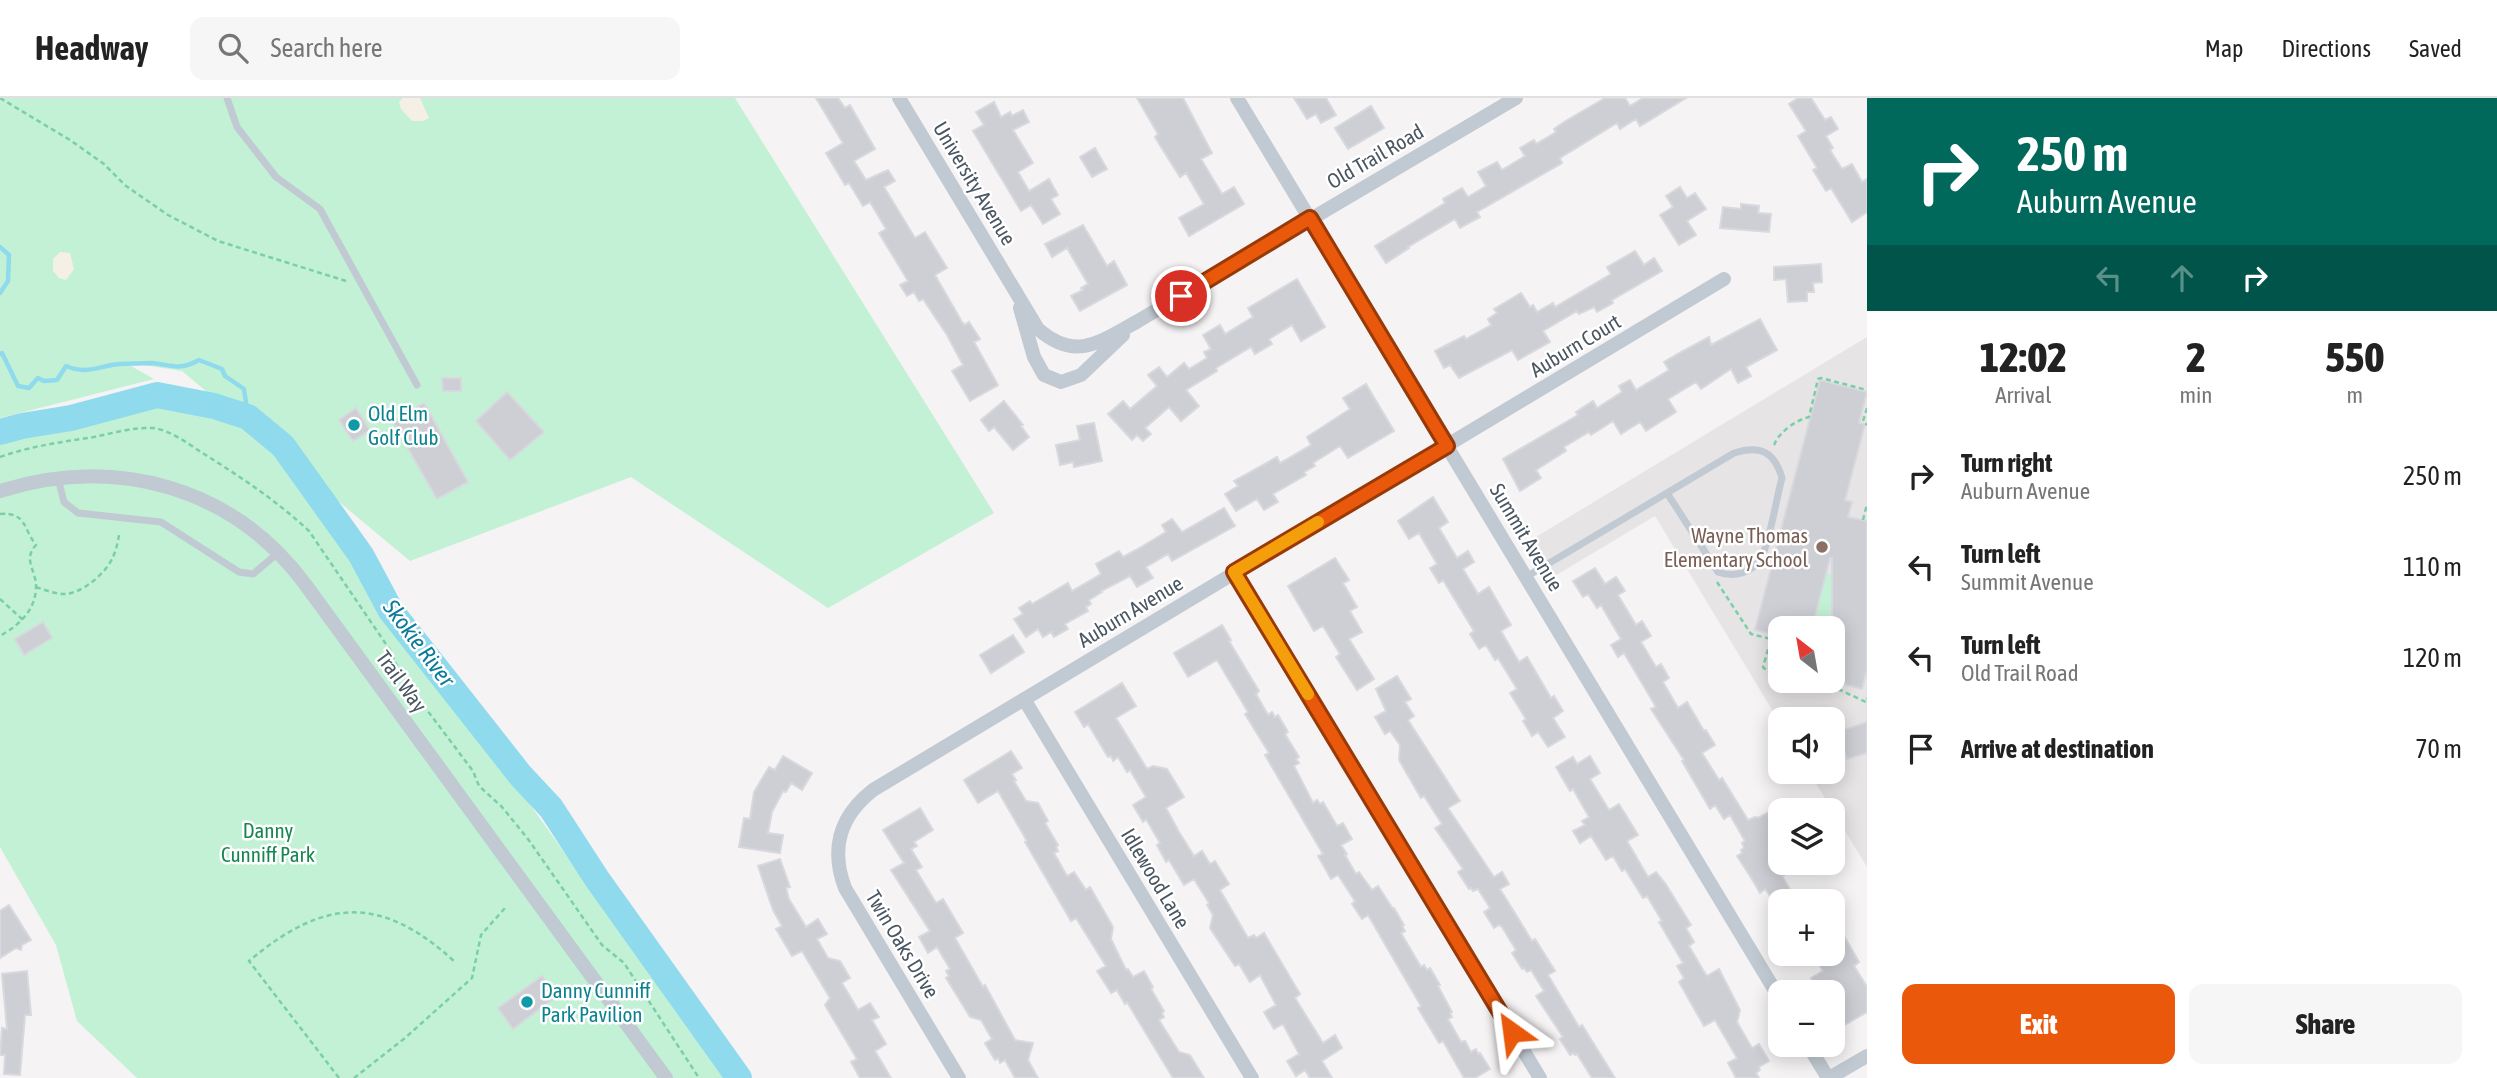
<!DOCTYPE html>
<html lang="en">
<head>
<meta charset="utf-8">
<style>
  :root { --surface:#fff; --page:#f6f6f6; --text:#222; --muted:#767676; --line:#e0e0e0; --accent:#ea580c }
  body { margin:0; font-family:"Asap Condensed",sans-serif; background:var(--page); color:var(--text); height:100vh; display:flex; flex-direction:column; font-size:26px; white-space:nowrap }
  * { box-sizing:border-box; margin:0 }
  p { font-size:23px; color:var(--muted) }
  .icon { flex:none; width:38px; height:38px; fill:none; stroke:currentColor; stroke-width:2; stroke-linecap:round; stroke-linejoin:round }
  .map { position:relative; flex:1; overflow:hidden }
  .side { display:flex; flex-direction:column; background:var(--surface); width:630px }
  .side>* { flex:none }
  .hud { background:#00695c; color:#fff; overflow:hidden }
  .needle { width:46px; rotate:329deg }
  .buttons { position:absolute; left:1768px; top:518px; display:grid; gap:14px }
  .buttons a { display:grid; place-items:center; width:77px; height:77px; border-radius:14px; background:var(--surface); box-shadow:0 4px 18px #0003; font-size:35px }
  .pin { position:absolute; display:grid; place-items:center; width:60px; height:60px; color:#fff; margin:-30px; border:4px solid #fff; border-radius:50%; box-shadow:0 2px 7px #0007 }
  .me { position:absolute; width:77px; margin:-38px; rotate:329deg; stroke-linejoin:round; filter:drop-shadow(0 0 5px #0008) }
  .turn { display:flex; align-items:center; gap:24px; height:147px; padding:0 35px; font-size:32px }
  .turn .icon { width:91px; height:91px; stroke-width:2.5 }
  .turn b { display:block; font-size:49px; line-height:60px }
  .lanes { display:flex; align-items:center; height:66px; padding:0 35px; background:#0003; justify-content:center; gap:35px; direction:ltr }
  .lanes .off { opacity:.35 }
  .eta { display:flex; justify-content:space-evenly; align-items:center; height:119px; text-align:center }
  .eta b { font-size:42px; font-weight:800; line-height:49px }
  .cta { display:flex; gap:14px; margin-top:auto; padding:14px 35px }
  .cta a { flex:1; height:80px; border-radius:14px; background:var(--accent); color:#fff; font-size:28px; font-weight:800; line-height:80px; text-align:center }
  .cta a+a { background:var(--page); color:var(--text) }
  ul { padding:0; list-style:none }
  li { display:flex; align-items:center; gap:21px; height:91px; padding:0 35px }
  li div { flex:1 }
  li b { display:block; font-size:26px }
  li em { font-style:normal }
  header { display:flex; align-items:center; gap:42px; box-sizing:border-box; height:98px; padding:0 35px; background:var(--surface); border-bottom:2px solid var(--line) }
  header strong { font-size:33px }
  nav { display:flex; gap:38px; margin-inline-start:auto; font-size:24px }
  .search { width:490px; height:63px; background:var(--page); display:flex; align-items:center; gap:18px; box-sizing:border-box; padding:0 24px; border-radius:14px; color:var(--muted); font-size:26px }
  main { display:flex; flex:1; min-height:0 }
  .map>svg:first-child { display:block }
  .education { fill:#e6e4e5; fill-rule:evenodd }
  .green { fill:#c3f1d5 }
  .sand { fill:#f5f0e5 }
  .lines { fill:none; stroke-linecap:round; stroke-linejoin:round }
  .stream { stroke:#90daee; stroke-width:4.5 }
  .river { stroke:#90daee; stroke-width:26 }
  .building { fill:#cdcfd5; stroke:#d7d9de; stroke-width:2 }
  .path { stroke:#7ad0a6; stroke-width:2.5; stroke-dasharray:5 3.5; stroke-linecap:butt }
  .service { stroke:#c1cad2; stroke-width:7 }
  .minor { stroke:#c1cad2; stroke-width:14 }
  .route-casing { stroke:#983908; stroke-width:18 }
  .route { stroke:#ea580c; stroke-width:12 }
  .slow { stroke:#f59e0b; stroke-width:12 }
  .culture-dot { fill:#0f9aa8; stroke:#fff; stroke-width:2.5 }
  .education-dot { fill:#8d6e63; stroke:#fff; stroke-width:2.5 }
  .labels { text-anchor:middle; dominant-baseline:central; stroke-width:5; stroke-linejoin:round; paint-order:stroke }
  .street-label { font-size:21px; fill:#4a5661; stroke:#fff }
  .culture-label { font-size:21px; fill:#0d838f; stroke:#fff; text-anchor:start }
  .education-label { font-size:21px; fill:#785e54; stroke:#fff; text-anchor:end }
  .park-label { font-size:21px; fill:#17864f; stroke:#fff }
  .water-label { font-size:23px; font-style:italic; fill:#0c7c9b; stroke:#fff }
</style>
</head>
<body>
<header>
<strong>Headway</strong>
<div class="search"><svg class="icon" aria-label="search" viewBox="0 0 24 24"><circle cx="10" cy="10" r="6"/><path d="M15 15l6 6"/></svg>Search here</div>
<nav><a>Map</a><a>Directions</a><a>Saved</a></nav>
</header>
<main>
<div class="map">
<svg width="1867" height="980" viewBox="0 0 1867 980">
  <rect width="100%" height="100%" fill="#f5f3f3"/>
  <path class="education" d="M1867,239V769L1809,674H1832V621H1780V625L1655,418L1548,482L1526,445ZM1780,530H1832V583H1780Z"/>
  <path class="green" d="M0,0H735L994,415L828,510L631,379L410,463L182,273L124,264L154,281L0,320Z
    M143,306L234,322L290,368L724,980H137L77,923L56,847L0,749V340Z
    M1826,475L1846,481L1832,530H1812Z"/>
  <path class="sand" d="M403,0H420L429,20L423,23H412L401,11L399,4Z
    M60,154L70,155L74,171L66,182L59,180L53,173V161Z"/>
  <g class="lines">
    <path class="stream" d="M0,195L8,183L9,157L0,149
      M0,256L2,255L18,288L29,290L38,280L44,283L57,282L66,268C86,277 99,268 119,266C122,266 149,265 152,265C172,267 179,273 199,262L222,271L225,278L244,291L248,319"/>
    <path class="river" d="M0,334L22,328L71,320L157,297L214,308L248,319L283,348L361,457L391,513L521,678L551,710L597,781L739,980"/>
  </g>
  <path class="building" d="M816,0H838L845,10L850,7L875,51L854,63L866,82L888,72L895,83L884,89L915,140L925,134L947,170L935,177L962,224L965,227L969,224L980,241L974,244L998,287L970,303L952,273L963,267L947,237L923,201L919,203L914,194L907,198L900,187L908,183L879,135L886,131L870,104L863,108L849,85L845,87L826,55L843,45Z
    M1137,0H1183L1212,55L1201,61L1222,96L1234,89L1244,106L1189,138L1179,120L1204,106L1186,75L1180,79L1161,49L1155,39L1158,36Z
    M1294,0H1326L1336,17L1321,25L1316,16L1307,21Z
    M1605,0H1625L1630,8L1643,0H1686L1640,28L1636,21L1620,31L1617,25L1560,60L1562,65L1477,114L1480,119L1460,130L1455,121L1408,149L1409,150L1386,165L1375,148L1445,105L1443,101L1462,90L1468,99L1486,88L1478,74L1497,64L1502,72L1525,58L1520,50L1534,42L1536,46L1556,34L1554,31L1564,24Z
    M1798,0H1811L1825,22L1831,19L1838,31L1826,38L1833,50L1830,52L1842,71L1852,66L1862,84L1867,81V114L1852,124L1831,90L1826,93L1813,72L1817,70L1798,38L1806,33L1789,6Z
    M994,4L1001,19L1010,14L1012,18L1023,12L1029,24L1013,32L1033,65L1018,74L1029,93L1049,81L1058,97L1051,101L1060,116L1043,126L1031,107L1021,113L973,33L984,27L976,14Z
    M1371,8L1384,30L1348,51L1335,30Z
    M1095,50L1107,71L1092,79L1080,59Z
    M1680,89L1687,100L1695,95L1706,111L1687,123L1696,137L1679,147L1660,117L1673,109L1666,98Z
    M1741,106L1759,108L1758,115L1771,116L1769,134L1720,130L1723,109L1741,111Z
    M1083,127L1107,168L1114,163L1127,187L1080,213L1071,198L1083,192L1081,190L1088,186L1067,150L1052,159L1045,146Z
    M1635,153L1644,167L1654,160L1662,173L1612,202L1613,205L1597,214L1594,209L1579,216L1577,213L1543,233L1550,244L1518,262L1512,252L1459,280L1450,267L1444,270L1435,253L1464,238L1466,241L1491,227L1488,221L1497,215L1494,211L1521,195L1530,209L1533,207L1537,214L1553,205L1555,209L1611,176L1607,169Z
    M1821,166L1822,184L1813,185L1814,194H1807V203L1788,204L1786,181L1774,182V169Z
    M1297,181L1325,229L1301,243L1292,227L1269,241L1272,246L1255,256L1251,249L1216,270L1217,273L1186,292L1199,308L1181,323L1169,309L1145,330L1151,336L1143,343L1137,337L1132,342L1108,316L1123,303L1130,311L1157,288L1148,277L1159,269L1167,279L1184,265L1189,271L1207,260L1204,254L1211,251L1203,237L1220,227L1225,236L1253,219L1248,210Z
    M1760,221L1777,252L1746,269L1751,278L1738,285L1731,271L1701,291L1696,284L1668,301L1676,314L1646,333L1640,324L1621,336L1613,323L1591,337L1589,334L1564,349L1566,353L1536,372L1541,380L1520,393L1503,361L1578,317L1576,314L1593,303L1597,310L1622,294L1619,288L1630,282L1636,292L1669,272L1664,264L1679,255L1709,239L1711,247Z
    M442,280H461V293H443Z
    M1820,282L1867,294L1859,325L1865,326L1845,402L1852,404L1848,419L1867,423V571L1862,591L1832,583V460H1830L1812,530H1780V538L1755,532Z
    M1366,286L1394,333L1348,360L1340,348L1313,365L1315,368L1304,374L1306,377L1273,396L1278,404L1264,412L1257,401L1236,413L1225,396L1238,388L1234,383L1277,359L1280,365L1311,347L1307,339L1350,311L1343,300Z
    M507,294L544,334L510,362L476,323Z
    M1004,303L1023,327L1021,328L1029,339L1013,352L994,329L989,333L981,322Z
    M424,305L468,384L437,401L392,323Z
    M356,310L370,332L353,343L339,322Z
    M1094,325L1102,363L1074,369L1073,364L1060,367L1056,347L1080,342L1077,328Z
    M1433,399L1448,424L1439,430L1457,460L1468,453L1474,464L1463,471L1478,496L1489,489L1511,527L1501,533L1519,564L1527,559L1551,600L1554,598L1563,613L1553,620L1565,639L1548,649L1538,634L1532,638L1523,623L1526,621L1510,595L1517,591L1498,560L1495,562L1486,547L1479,551L1470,536L1474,533L1443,482L1439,485L1430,470L1437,466L1419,435L1409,441L1398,423Z
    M1224,410L1235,428L1172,463L1168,456L1146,469L1153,480L1137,489L1130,478L1101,493L1102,494L1089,502L1091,506L1086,509L1088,513L1065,526L1068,531L1054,539L1051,534L1043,539L1038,531L1026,539L1014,521L1023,516L1019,510L1030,503L1032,506L1068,485L1072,493L1101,476L1096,466L1119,453L1123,459L1136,452L1166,434L1162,427L1172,421L1182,434Z
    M1335,460L1349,482L1343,485L1357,509L1350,513L1362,534L1349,541L1374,581L1357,592L1336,559L1340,556L1323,528L1314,533L1288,488Z
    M1595,470L1605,486L1616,479L1625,493L1618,497L1636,527L1642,523L1651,538L1641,544L1656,569L1661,566L1669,580L1663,584L1678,610L1687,604L1704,633L1706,632L1715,647L1702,655L1719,682L1722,680L1748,722L1755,719L1758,720L1773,712L1780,724V734L1774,738L1780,748V765H1785L1790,774L1782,778L1797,803H1774L1765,791L1760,795L1750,778L1737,758L1742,755L1741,752L1744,750L1742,745L1745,743L1730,717L1724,721L1715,707L1710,711L1682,663L1684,662L1651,611L1656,609L1624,555L1618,559L1611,547L1621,541L1601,507L1597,510L1588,496L1583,499L1573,483Z
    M43,524L52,540L24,557L15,541Z
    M1222,527L1231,542L1229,543L1259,593L1256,596L1268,617L1272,614L1275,619L1278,617L1288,634L1285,636L1299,659L1296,661L1299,665L1294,668L1313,705L1317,702L1320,706L1323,704L1337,728L1343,725L1352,741L1341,747L1347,756L1345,757L1356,776L1359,774L1372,792L1378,788L1393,811L1394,810L1404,827L1402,828L1405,833L1401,835L1421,869L1424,867L1427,872L1430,870L1440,887L1438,888L1452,914L1450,915L1452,919L1448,921L1461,944L1465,943L1471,954L1476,951L1478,956L1480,955L1490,971L1475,980H1464L1443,943L1439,945L1418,910L1421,908L1368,817L1362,821L1352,806L1355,803L1338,777L1331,781L1318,758L1323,756L1265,657L1269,655L1245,616L1248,614L1217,562L1188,579L1174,555Z
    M1013,537L1024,554L991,575L980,557Z
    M1397,578L1411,601L1405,604L1414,618L1408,622L1460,703L1448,710L1494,779L1502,774L1509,786L1500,791L1532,843L1535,841L1555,873L1548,877L1579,929L1582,927L1615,980H1592L1577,956L1575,957L1574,955L1570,957L1560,941L1563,939L1536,898L1544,893L1531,872L1527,874L1524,870L1522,871L1512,855L1516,852L1502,829L1499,827L1494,830L1484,814L1490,810L1478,791L1473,793L1471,790L1469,791L1458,774L1463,771L1435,730L1442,726L1424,698L1421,700L1399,662L1400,647L1390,633L1385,636L1375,619L1386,613L1376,591Z
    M1122,585L1136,608L1116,620L1147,671L1153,668L1167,671L1184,699L1166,710L1179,734L1194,758L1202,753L1210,766L1215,763L1229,786L1220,792L1248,840L1254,837L1256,840L1264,835L1300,896L1295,900L1323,945L1335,937L1342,950L1322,963L1332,980H1310L1305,972L1296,978L1287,963L1299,956L1283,926L1274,931L1264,914L1276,907L1260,877L1250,884L1239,866L1235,868L1210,830L1213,817L1207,807L1209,805L1194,781L1184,787L1169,762L1166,764L1157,747L1160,745L1146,721L1143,724L1133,707L1146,699L1130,672L1127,674L1118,659L1113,663L1111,658L1108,659L1088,626L1084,629L1075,614Z
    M1867,624V655L1847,661L1838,634Z
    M1011,653L1022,670L1012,676L1016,682L1014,683L1026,703L1038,705L1048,723L1045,725L1058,747L1056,749L1058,753L1054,755L1067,778L1074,774L1086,792L1090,789L1113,829L1111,841L1126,872L1128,871L1133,879L1144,873L1153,889L1151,891L1164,913L1162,915L1164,919L1159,922L1179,954L1190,957L1204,980H1173L1127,904L1125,906L1117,892L1111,895L1106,887L1097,873L1106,868L1076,820L1071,823L1025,744L1027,743L998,693L978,705L964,682Z
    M783,658L812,675L802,692L791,685L786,694L783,693L772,714L768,735L783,737L780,755L739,749L744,720L750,721L754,694L769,669L775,672Z
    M1590,658L1600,675L1590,681L1609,712L1619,706L1638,737L1627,743L1648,779L1656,774L1665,785L1691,827L1686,830L1694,844L1689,848L1703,872L1707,878L1719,871L1740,912L1737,924L1752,950L1759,946L1769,963L1759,969L1760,972L1756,975L1759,980H1736L1728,965L1737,960L1715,922L1704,928L1679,884L1684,880L1677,868L1683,865L1659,824L1662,823L1647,798L1643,800L1625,771L1622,773L1613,758L1606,762L1591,738L1580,745L1573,733L1585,727L1582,723L1589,719L1573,691L1570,693L1556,669L1573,659L1577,666Z
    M920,710L933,732L914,744L917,748L911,751L922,769L916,772L936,805L943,801L963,835L955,840L983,889L985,887L1015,942L1033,945L1028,962L1038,980H1015L1005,962L1000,965L998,960L995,962L985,945L992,941L981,922L970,919L956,896L946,880L949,878L946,873L950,871L937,849L928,855L919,839L930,833L891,772L904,765L883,732Z
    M780,761L790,789L786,790L789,801L806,829L818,821L827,836L817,841L828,860L840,863L850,880L842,885L858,912L870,905L879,919L872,922L886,946L875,953L891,980H860L851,964L857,961L825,907L830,900L802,853L792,858L776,831L782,828L773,812L758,768Z
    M9,807L31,842L22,847L21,852L16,850L0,860V813Z
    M1844,838L1859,864L1854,868L1867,889V914L1841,929L1832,914V886L1820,894L1811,880L1823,873L1813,856H1832V844Z
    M27,873L31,917H25L20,977L4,976L5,957H0L2,930L7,931L2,876Z
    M542,878L557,898L513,931L498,910Z"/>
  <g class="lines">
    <path class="path" d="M0,0L70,42L104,66L126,88L168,117L218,143L346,183
      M1867,310L1863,323L1867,327
      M1774,347C1779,334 1796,322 1809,319L1818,281L1821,280L1867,292
      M0,359C31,348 62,344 94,339C113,335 134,329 153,330C170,332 187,345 201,354C239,378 276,402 309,433L390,552L397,568L424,608L473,673L479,688L502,709L528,741L602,847L624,865L699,980
      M0,416C27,414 23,431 36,447C22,462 37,473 36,490C35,513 19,527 0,538
      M1863,422L1867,406
      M1717,484L1751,536L1771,541L1763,569L1766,572L1780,576
      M36,489C45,492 55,496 64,496C82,496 106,475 113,459C116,452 118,444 119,437
      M0,501L23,522
      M1805,583L1840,592L1866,604L1867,600
      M339,980L249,863C324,800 381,796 455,864
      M354,980L405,940L472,880L481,837L505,810"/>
    <path class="service" d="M227,0L237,29L276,79L320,111L417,287
      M58,380L64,404L78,415L161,424L239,474L253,476L278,455
      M1526,479L1734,355C1760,347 1774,353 1782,380C1777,397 1769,448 1761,460C1752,475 1734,480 1718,474L1667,395"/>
    <path class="minor" d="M899,0L1038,231C1076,264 1100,244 1138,223L1516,0
      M1237,0L1780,901
      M1020,210L1034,259L1044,277L1061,284L1081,277L1123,237
      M0,393C115,357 232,388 305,486L666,980
      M1234,474L1540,980
      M1024,601L1252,980
      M1808,947L1828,980
      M959,980L845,790C830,750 840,718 873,692L1724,181
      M1829,980L1867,958"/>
  </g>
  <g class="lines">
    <g class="route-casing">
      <path id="route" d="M1181,198L1310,120L1447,348L1234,474L1512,934"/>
    </g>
    <use href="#route" class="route"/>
    <path class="slow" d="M1308,596L1234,474L1318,424"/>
  </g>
  <g class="culture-dot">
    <circle cx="354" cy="327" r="7"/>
    <circle cx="527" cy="904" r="7"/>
  </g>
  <circle class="education-dot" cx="1822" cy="449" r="7"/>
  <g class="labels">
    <g class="street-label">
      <text transform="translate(1375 58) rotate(-30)">Old Trail Road</text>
      <text transform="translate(975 85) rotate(59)">University Avenue</text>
      <text transform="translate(1575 247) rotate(-31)">Auburn Court</text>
      <text transform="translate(1527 439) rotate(59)">Summit Avenue</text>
      <text transform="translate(1130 513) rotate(-31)">Auburn Avenue</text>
      <text transform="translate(402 583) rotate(54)">Trail Way</text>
      <text transform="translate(1156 780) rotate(59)">Idlewood Lane</text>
      <text transform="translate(903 846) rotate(59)">Twin Oaks Drive</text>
    </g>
    <g class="culture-label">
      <text x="368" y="315">Old Elm<tspan x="368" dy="24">Golf Club</tspan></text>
      <text x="541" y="892">Danny Cunniff<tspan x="541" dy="24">Park Pavilion</tspan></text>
    </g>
    <g class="education-label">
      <text x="1808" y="437">Wayne Thomas<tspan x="1808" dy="24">Elementary School</tspan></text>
    </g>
    <g class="park-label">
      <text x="268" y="732">Danny<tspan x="268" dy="24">Cunniff Park</tspan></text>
    </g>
    <g class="water-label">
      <text transform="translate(419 545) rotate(53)">Skokie River</text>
    </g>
  </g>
</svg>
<div class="buttons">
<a><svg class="needle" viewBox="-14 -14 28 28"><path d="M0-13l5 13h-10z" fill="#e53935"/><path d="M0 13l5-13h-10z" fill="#767676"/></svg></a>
<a><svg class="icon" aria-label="sound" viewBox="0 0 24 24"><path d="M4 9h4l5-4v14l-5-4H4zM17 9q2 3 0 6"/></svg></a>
<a><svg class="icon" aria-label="layers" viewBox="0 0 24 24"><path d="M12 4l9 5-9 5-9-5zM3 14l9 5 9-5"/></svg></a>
<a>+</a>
<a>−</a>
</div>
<div class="pin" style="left:1181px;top:198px;background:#d93025"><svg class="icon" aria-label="arrive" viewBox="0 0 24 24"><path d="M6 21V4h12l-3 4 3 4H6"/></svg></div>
<svg class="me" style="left:1512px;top:934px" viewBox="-20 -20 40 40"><path d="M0-17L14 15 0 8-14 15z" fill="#ea580c" stroke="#fff" stroke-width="4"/></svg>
</div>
<section class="side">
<div class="hud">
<div class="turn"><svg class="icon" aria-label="right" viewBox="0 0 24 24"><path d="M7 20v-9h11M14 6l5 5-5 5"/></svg><div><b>250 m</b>Auburn Avenue</div></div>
<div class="lanes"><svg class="icon off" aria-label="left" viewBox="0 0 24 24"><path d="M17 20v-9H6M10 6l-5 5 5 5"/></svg><svg class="icon off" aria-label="ahead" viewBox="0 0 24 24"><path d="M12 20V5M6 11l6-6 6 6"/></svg><svg class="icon" aria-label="right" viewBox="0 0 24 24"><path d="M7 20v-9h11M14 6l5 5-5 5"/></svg></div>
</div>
<div class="eta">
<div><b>12:02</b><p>Arrival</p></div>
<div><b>2</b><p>min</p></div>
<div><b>550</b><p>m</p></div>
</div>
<ul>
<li><svg class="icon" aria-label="right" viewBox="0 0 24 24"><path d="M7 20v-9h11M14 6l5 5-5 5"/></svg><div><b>Turn right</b><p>Auburn Avenue</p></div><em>250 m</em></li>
<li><svg class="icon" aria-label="left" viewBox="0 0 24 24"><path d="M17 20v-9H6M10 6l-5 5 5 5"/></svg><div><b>Turn left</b><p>Summit Avenue</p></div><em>110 m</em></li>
<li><svg class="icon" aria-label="left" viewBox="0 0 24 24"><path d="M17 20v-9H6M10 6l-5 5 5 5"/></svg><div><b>Turn left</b><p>Old Trail Road</p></div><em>120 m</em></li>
<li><svg class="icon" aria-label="arrive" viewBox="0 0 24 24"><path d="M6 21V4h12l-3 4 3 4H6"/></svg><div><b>Arrive at destination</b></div><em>70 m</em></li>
</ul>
<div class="cta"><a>Exit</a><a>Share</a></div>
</section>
</main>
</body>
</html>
